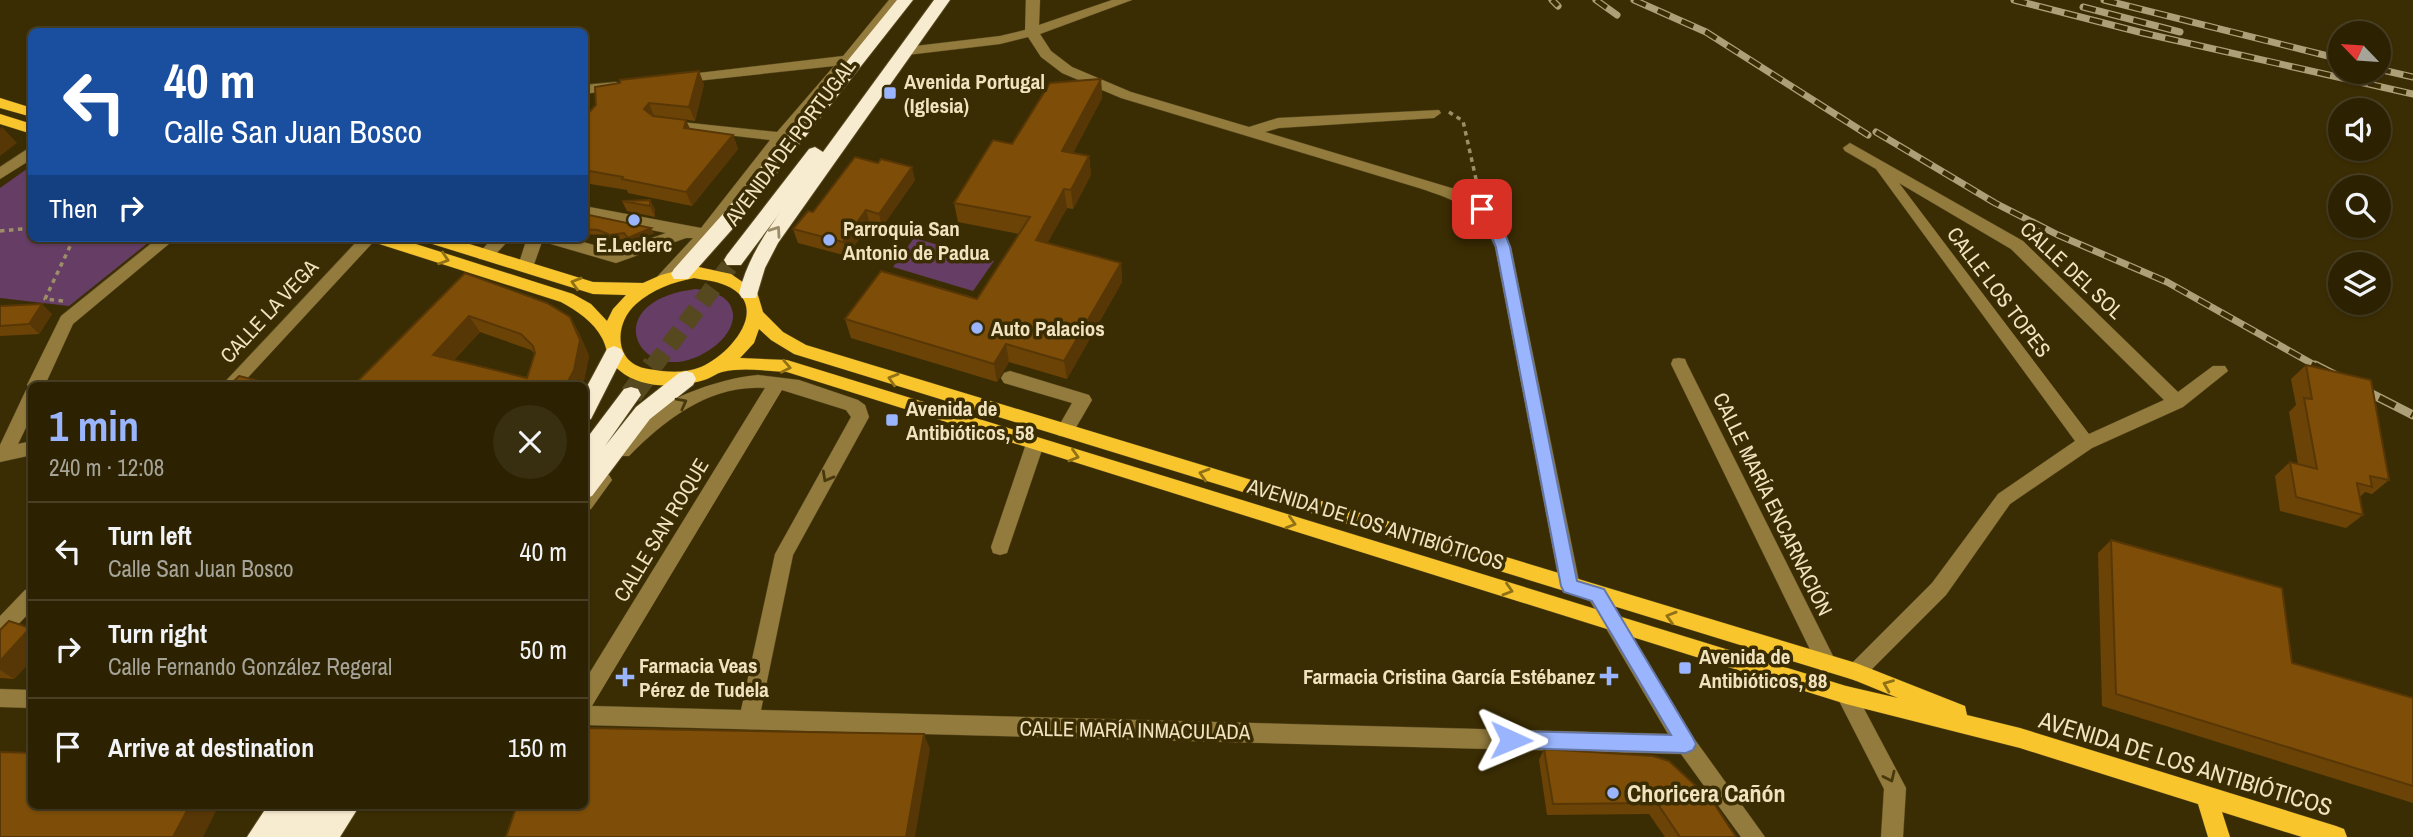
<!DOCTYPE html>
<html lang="en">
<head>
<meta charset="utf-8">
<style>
  :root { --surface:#2c2202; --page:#382f11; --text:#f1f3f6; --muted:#a6a499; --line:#483f24; --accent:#9ab5fd }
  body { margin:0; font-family:"Archivo Narrow",sans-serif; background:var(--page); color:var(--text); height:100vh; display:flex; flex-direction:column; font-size:26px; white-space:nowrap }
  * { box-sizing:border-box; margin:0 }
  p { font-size:23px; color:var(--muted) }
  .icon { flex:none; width:38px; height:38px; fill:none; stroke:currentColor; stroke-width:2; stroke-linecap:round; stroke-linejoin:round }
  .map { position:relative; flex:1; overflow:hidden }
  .sheet { position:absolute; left:28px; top:382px; width:560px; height:427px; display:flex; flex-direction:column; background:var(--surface); border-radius:10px; box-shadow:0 2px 5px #0004,0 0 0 2px var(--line) }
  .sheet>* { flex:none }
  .hud { position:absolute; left:28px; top:28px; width:560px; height:214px; border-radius:10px; box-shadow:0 2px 5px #0004,0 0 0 2px var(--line); background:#1a4fa0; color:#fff; overflow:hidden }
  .needle { width:46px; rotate:295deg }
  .controls { position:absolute; left:2328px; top:21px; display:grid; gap:14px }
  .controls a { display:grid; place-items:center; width:63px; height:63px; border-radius:50%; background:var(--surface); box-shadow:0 2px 5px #0004,0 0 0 2px var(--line); font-size:35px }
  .pin { position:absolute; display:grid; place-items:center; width:60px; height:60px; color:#fff; margin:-30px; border-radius:14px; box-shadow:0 4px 10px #0006 }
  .me { position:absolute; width:77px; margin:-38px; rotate:91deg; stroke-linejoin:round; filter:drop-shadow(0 0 5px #0008) }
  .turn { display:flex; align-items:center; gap:24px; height:147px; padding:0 21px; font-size:32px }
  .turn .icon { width:91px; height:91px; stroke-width:2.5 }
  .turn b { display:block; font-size:49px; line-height:60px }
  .then { display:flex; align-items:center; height:66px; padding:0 21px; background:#0003; gap:14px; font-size:26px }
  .round { display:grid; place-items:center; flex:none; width:74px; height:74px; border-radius:37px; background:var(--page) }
  .summary { display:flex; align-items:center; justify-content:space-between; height:119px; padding:0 21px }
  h1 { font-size:42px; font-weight:700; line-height:52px; color:var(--accent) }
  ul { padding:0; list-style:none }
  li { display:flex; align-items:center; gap:21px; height:98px; padding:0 21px; border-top:2px solid var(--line) }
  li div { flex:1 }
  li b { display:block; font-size:26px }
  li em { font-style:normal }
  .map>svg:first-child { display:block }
  .green { fill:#663d64 }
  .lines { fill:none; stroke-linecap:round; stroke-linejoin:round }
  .highway-tunnel-far1 { stroke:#56481f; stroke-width:18; stroke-dasharray:18 9; stroke-linecap:butt }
  .highway-tunnel { stroke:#56481f; stroke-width:23; stroke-dasharray:23 11; stroke-linecap:butt }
  .minor-casing { stroke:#584a21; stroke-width:1 }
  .major-casing { stroke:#584a21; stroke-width:1 }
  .highway-casing { stroke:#584a21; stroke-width:2 }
  .path { stroke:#9c8e67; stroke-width:3.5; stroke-dasharray:4.5 4.5; stroke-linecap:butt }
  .minor { fill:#937b3d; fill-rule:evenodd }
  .major { fill:#f9c52d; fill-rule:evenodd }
  .highway { fill:#f7ebd0; fill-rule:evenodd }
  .rail-far1-casing { stroke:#ad9f78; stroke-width:7 }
  .rail-casing { stroke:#ad9f78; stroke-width:9 }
  .rail-far1 { stroke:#3b2d03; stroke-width:4.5; stroke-dasharray:13; stroke-linecap:butt }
  .rail { stroke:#3b2d03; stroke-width:6; stroke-dasharray:18; stroke-linecap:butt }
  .wall { fill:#6c4307; fill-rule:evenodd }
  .shaded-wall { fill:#583706 }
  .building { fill:#7e4e08; stroke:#583706; stroke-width:2; fill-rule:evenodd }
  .oneway { stroke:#998c6a }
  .oneway2 { stroke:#907116 }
  .oneway3 { stroke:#48390c }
  .route { fill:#9ab5fd; stroke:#6476a4; stroke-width:2 }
  .poi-dot { fill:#9ab5fd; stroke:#3b2d03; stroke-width:2.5 }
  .labels { text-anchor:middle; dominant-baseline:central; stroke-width:7; stroke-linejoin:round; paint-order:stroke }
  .poi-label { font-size:21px; font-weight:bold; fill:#f1e3bf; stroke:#3b2d03; text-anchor:start }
  .street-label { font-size:21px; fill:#f1e3bf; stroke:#3b2d03 }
  .near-street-label { font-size:24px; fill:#f1e3bf; stroke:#3b2d03 }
  .near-poi-label { font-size:24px; font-weight:bold; fill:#f1e3bf; stroke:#3b2d03; text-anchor:start }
</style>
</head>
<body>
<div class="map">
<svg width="2413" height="837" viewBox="0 0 2413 837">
  <rect width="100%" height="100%" fill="#3b2d03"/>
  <path class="green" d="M31,166L32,238H154L69,306L0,298V188Z
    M914,238L994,261L973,291L893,267Z
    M696,289C711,291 731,295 733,314C734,327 724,339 715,346C645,400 588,302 696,289Z"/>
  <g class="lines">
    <path class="highway-tunnel-far1" d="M653,367L734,260"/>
    <path class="highway-tunnel" d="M631,395L654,365"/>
    <g class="minor-casing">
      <path id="minor" d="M889,0H903C861,58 812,108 767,163C734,203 707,247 669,283L663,285L655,279L693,238H686L616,263L544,242L543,239L532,270H520L518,266L527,238H569L615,251L666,233L584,216V206L701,228L770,140L667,128L662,126L660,123L662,120L777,132L834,66L678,83L673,82V76L843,56Z
        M1026,0H1040L1039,25L1112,0H1132L1040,34L1051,51L1072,67L1131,92L1249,127L1278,118L1439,110L1441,113L1434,118L1279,128L1265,132L1458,190C1487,202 1499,220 1511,247L1580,586L1577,592L1570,594L1563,592L1560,586L1495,247C1477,207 1458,201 1419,188L1121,98L1062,73L1041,57L1028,37L1000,44L907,55L900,51L907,47L1000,36L1025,30Z
        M616,82L623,86L621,89L584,94V85Z
        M1850,143L2023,241L2178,392L2213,366H2225L2228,371L2183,407L2092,448L2010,504L1946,595L1863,678L1856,681L1849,678L1846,672L1849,666L1932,583L1998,494L2075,441L1876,169L1845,151L1843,148ZM1899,183L2011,249L2164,400L2089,434Z
        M32,146V159L0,179V167Z
        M158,238H176L73,324L45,385H32V415L18,444L32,441V455L0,462V445L26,390L30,389L27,385L61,316Z
        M360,238H377L241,385H222Z
        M493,238H511L491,259H479L477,255Z
        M1679,358L1685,359L1687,364L1837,664L1834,670L1827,673L1820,670L1671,364L1673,359Z
        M1010,371L1089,395L1092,400L1071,436H1059L1056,431L1072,403L1004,383L1001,378L1004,373Z
        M758,375L799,380L858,400L865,405L869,417L793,555L761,710L1668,734L1590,601L1587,595L1590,589L1597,587L1604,589L1693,737L1765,837H1741L1681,754L584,725V682L765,388C711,384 665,419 629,456H617L614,451C637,407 712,379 758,375ZM782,390L846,410L851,417L775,554L741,710L592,706Z
        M1035,437L1041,439L1044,444L1009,547L1007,553L1000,555L993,553L991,547L1026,444L1029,439Z
        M603,473L609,475L612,480L591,509L584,511C584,495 585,479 603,473Z
        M32,588V610L7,636L0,639V616L25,590Z
        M1846,686L1853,688L1906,788L1903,837H1881L1884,789L1836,695L1839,688Z
        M0,689L32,690V708L0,707Z"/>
    </g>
    <g class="major-casing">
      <path id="major" d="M0,98L32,108V117L0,108Z
        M0,114L32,124V134L0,124Z
        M371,238H397L573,294L591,304L607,321L613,309L626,295L593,294L426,242L424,238H450L593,282L643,283L661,275L694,266L731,274L757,292L763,312L783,332L806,345L1856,663L1965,706L1967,715L2020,728L2336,826L2344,829L2347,837H2302L2222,812L2230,837H2208L2198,804L2020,748L1846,704L787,372C766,371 743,367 722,372C717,373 712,377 707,379C680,388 642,390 619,370C607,361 608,349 602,338C594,322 576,310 561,302L373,242ZM694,278C704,280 716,281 725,285C773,305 731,354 701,367C683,374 666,372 648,369C613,364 614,323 636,304C653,289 673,282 694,278ZM759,329L771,340L794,354L1854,680L1898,698L1846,686L787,360L740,358L754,343Z"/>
    </g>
    <g class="highway-casing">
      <path id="highway" d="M897,0H913L736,225L688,279H674L671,274L674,269L722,215Z
        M934,0H950L778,243L765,268L756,298H742L739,293C747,261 763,236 782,210L741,265H727L724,260L727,255L809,149L815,147L823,152Z
        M614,346L621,349L624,354L591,419L584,421V392L607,349Z
        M686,371L693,373L696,379L693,385L650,419L592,496L584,499V473L590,466L584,468V442L624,389L631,387L638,389L641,395L605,446L636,407L679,373Z
        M268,805H360L340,837H247Z"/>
    </g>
    <path class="path" d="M1449,112L1463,121L1478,188
      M0,231L32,228
      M63,301L45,299L74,238"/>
    <use href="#minor" class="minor"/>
    <use href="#major" class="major"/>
    <use href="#highway" class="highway"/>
    <g class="rail-far1-casing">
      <path id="rail-far1" d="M1552,0L1558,6
        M1596,0L1617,15
        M1634,0L1706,32L1868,135
        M2014,0L2143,33L2413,94
        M2104,0L2340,59
        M2083,7L2180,32
        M2378,69L2413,77
        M1876,132L1995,203L2058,235L2167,282L2318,367"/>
    </g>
    <g class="rail-casing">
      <path id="rail" d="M2315,365L2413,415"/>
    </g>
    <use href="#rail-far1" class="rail-far1"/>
    <use href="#rail" class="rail"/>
  </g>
  <path class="wall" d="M1101,79L1102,98L1073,153L1089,156L1091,175L1073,209L1067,208L1047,243L1121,263L1122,282L1067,379L1009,362L997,382L851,338L845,319L977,299L1019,234L958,222L954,203L1012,144Z
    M704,84L695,121L682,119L690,129L733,135L738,149L692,206L628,193L627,190L584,183V118Z
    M915,180L882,227L870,224L847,256L798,243L793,229L813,212Z
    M650,200L655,210V217L627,211L622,201Z
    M584,214L654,233L630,243L626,239L612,240L600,235L585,234Z
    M465,273L570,317L579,333L589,356L583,385H354ZM480,332L531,350L535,354L527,378L454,360Z
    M0,306L52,314L39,334L0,336Z
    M2306,365L2389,480L2372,494L2365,492L2360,497L2363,515L2346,528L2280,511L2275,476L2290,462L2298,464L2289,412L2296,405L2291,379Z
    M2111,540L2292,663L2413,698V803L2102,706L2098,553Z
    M30,628L32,629V660L14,679L0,678V630Z
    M1544,749L1736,837H1665L1649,814L1547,815L1539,760Z"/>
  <path class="shaded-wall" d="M699,71L704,84L695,121L689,107Z
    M1101,79L1102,98L1064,170L1062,151Z
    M649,103L654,116L644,109Z
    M686,120L692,133L684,128Z
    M2,127L17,143L0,156V129Z
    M733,135L738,149L692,206L686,192Z
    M1089,156L1091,175L1073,209L1071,190Z
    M912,167L915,180L882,227L879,214Z
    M1064,189L1067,208L1039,259L1036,240Z
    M650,200L655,210V217L650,206Z
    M866,210L870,224L847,256L843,242Z
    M651,228L654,233L630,243L628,238Z
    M1121,263L1122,282L1067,379L1064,361Z
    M42,304L52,314L39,334L29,324Z
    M469,316L480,332L444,370L433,355Z
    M570,317L579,333L589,356L583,385H566Z
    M1006,344L1009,362L997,382L994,364Z
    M30,628L32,629V660L14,679L0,670V661Z
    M924,734L930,749L915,837H906Z
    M190,805H219L203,837H173Z"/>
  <path class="building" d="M699,71L689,107L649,103L644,109L653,116L686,120L684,128L733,135L686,192L622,179L623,177L584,170V118L596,105L595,87L620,83V80Z
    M1101,79L1062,151L1089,156L1071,190L1064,189L1036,240L1121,263L1064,361L1006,344L994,364L845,319L881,271L977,299L1030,217L954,203L993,140L1012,144L1050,83Z
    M855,157L878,163L881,159L912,167L879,214L866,210L843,242L793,229L808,211L813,212Z
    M650,200V206L622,201Z
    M584,214L651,228L628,238L624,233L610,235L598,230L584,229Z
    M465,273L547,303L570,317L580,340L574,370L566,385H354ZM469,316L521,334L533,346L535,353L527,378L433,355Z
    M42,304L29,324L0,326V306Z
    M2306,365L2371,380L2389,480L2370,476L2372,487L2357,483L2363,515L2296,497L2290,462L2317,469L2304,398L2312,399Z
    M239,376L275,385H230Z
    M2111,540L2282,588L2292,663L2413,698V786L2116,694Z
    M9,621L30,628L0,661V630Z
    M584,728L924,734L906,837H506L517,805H584Z
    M1544,749L1653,756L1669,761L1713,802L1736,837H1680L1657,803L1553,804Z
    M0,752L32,753V805H190L173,837H0Z"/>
  <defs><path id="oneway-chevron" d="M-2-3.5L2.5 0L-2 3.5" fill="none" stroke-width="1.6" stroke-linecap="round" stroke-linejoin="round" transform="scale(1.75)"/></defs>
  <use class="oneway" href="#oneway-chevron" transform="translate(776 231) rotate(-55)"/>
  <g class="oneway2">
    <use href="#oneway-chevron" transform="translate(444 259) rotate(18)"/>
    <use href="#oneway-chevron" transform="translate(576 283) rotate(-163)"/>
    <use href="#oneway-chevron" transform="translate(786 367) rotate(11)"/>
    <use href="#oneway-chevron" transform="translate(893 379) rotate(-163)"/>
    <use href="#oneway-chevron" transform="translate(1074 456) rotate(17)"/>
    <use href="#oneway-chevron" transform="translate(1204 474) rotate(-163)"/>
    <use href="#oneway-chevron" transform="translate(1291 523) rotate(17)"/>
    <use href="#oneway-chevron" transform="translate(1508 590) rotate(17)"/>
    <use href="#oneway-chevron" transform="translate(1671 617) rotate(-163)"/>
    <use href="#oneway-chevron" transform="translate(1888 685) rotate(-158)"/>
  </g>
  <g class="oneway3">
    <use href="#oneway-chevron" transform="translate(682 403) rotate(-28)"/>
    <use href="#oneway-chevron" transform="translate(827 477) rotate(119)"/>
    <use href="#oneway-chevron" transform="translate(1890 777) rotate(65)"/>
  </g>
  <path class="route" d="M1482,204C1499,210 1504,232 1510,247L1577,581L1604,589L1693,738L1696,744L1693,750L1686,753L1511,748L1505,746L1502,740L1505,733L1511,731L1671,735L1592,601L1564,592L1561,586L1496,247L1486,223L1475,209Z"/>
  <g class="poi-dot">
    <rect x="883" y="86" width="14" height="14" rx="3.5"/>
    <circle cx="634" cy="220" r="7"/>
    <circle cx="829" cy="240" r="7"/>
    <circle cx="977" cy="328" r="7"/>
    <rect x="885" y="413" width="14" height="14" rx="3.5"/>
    <rect x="1678" y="661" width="14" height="14" rx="3.5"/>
    <path d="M1605.5 665.5h7v7h7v7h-7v7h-7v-7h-7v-7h7z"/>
    <path d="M621.5 666.5h7v7h7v7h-7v7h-7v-7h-7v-7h7z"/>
    <circle cx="1613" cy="793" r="7"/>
  </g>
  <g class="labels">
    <g class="poi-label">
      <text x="904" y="81">Avenida Portugal<tspan x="904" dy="24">(Iglesia)</tspan></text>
      <text x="843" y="228">Parroquia San<tspan x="843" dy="24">Antonio de Padua</tspan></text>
      <text x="634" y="244" text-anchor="middle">E.Leclerc</text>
      <text x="991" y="328">Auto Palacios</text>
      <text x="906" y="408">Avenida de<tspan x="906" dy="24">Antibióticos, 58</tspan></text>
      <text x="1699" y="656">Avenida de<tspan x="1699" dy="24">Antibióticos, 88</tspan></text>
      <text x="639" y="665">Farmacia Veas<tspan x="639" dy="24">Pérez de Tudela</tspan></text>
      <text x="1595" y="676" text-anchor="end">Farmacia Cristina García Estébanez</text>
    </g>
    <g class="street-label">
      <text transform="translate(790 142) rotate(-53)">AVENIDA DE PORTUGAL</text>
      <text transform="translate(2072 270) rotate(43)">CALLE DEL SOL</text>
      <text transform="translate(1999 292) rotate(53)">CALLE LOS TOPES</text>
      <text transform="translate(269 311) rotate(-47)">CALLE LA VEGA</text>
      <text transform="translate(1773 504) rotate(64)">CALLE MARÍA ENCARNACIÓN</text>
      <text transform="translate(1376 524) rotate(17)">AVENIDA DE LOS ANTIBIÓTICOS</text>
      <text transform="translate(661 530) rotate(-59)">CALLE SAN ROQUE</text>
      <text transform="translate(1135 730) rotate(1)">CALLE MARÍA INMACULADA</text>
    </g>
    <g class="near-street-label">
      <text transform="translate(2186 763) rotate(17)">AVENIDA DE LOS ANTIBIÓTICOS</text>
    </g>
    <g class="near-poi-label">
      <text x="1627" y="793">Choricera Cañón</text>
    </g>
  </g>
</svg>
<div class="controls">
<a><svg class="needle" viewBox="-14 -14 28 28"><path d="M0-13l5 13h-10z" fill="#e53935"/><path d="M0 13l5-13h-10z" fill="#a6a499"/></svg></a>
<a><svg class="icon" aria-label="sound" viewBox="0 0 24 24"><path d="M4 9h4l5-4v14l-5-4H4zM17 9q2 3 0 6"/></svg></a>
<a><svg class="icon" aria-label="search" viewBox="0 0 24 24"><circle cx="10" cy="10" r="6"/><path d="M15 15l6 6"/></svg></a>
<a><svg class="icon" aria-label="layers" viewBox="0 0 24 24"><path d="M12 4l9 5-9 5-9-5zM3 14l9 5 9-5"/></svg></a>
</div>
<div class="pin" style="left:1482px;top:209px;background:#d93025"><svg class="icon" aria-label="arrive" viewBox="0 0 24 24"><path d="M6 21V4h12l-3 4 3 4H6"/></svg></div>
<svg class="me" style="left:1511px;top:740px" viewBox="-20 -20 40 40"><path d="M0-17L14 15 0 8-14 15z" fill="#9ab5fd" stroke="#fff" stroke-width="4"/></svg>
<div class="hud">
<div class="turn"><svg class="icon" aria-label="left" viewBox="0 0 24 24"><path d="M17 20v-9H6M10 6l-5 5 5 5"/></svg><div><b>40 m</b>Calle San Juan Bosco</div></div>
<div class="then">Then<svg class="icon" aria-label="right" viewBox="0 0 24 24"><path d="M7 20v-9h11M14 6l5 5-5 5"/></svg></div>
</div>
<section class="sheet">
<div class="summary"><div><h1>1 min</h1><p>240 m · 12:08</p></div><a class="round"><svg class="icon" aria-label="close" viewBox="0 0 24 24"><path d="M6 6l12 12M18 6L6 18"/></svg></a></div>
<ul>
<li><svg class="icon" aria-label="left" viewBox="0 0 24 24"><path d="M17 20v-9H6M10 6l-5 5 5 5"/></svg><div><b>Turn left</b><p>Calle San Juan Bosco</p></div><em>40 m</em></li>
<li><svg class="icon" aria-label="right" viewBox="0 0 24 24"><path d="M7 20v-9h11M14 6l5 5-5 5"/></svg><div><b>Turn right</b><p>Calle Fernando González Regeral</p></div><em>50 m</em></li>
<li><svg class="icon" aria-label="arrive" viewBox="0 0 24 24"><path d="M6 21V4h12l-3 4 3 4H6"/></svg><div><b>Arrive at destination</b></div><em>150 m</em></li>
</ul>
</section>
</div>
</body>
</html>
